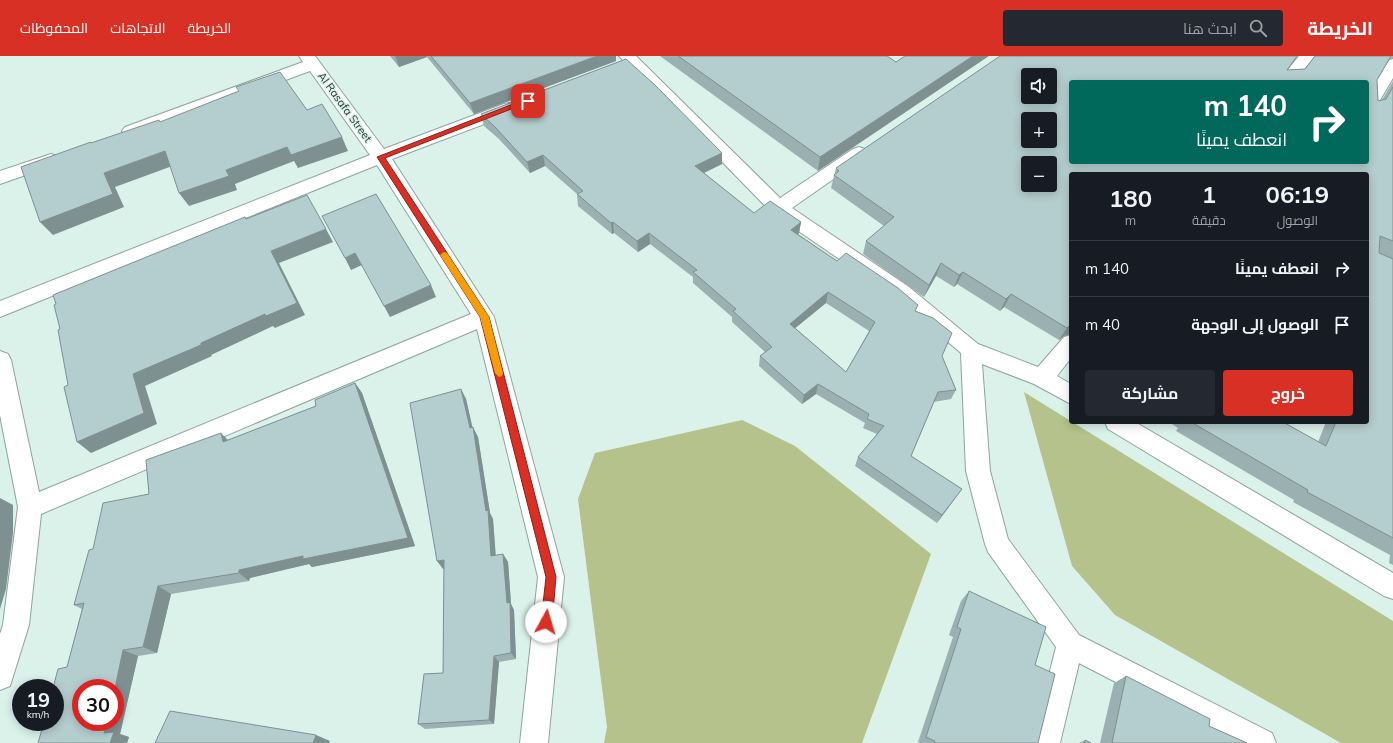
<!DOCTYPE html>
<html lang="ar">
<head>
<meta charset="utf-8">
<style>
  :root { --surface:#171b24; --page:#242831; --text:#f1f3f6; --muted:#9ea1a6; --line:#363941; --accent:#d93025 }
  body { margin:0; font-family:Mulish,Cairo,sans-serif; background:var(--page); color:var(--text); direction:rtl; height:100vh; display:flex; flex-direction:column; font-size:15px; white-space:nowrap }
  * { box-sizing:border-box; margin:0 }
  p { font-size:13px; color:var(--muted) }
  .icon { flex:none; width:22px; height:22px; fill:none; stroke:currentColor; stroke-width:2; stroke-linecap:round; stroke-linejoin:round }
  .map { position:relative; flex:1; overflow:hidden; direction:ltr }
  .panel { position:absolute; left:1069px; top:116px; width:300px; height:252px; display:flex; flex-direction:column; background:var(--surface); border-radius:4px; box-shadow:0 2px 10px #0003; direction:rtl }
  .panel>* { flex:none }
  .hud { position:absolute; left:1069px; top:24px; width:300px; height:84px; border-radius:4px; box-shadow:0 2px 10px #0003; direction:rtl; background:#00695c; color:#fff; overflow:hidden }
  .buttons { position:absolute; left:1021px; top:12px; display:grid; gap:8px }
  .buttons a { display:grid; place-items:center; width:36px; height:36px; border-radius:4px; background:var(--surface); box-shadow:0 2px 10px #0003; font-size:20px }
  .speed { position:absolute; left:12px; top:623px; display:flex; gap:8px; font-size:20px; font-weight:700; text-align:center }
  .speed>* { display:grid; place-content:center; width:52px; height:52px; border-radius:50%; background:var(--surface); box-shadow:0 2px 10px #0003; line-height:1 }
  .speed small { font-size:10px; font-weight:400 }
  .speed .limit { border:6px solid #d22; background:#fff; color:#111 }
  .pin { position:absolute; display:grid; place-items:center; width:34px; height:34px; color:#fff; margin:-17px; border-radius:8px; box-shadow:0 2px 6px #0006 }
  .me { position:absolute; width:44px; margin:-22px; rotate:6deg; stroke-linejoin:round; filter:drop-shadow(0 0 3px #0008) }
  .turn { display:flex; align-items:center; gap:14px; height:84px; padding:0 16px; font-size:18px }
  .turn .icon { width:52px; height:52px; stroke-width:2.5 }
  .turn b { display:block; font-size:28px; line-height:34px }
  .eta { display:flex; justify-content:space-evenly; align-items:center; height:68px; text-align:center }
  .eta b { font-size:24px; font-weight:700; line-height:28px }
  .button { display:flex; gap:8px; margin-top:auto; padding:8px 16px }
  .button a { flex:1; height:46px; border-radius:4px; background:var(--accent); color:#fff; font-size:16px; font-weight:700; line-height:46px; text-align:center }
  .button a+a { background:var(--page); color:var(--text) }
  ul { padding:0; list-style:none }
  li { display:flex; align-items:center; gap:12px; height:56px; padding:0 16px; border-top:1px solid var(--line) }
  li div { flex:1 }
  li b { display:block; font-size:15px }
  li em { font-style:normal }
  header { display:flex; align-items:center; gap:24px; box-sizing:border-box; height:56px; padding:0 20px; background:var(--accent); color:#fff }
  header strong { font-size:19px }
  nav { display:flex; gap:22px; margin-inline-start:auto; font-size:14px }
  .search { width:280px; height:36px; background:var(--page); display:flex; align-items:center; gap:10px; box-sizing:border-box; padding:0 14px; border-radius:4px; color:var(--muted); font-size:15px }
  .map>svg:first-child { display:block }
  .green { fill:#b5c28b }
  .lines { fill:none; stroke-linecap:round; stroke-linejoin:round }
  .street-casing { stroke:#8da49c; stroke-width:2 }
  .street { fill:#fff; fill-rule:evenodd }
  .wall { fill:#9bb0b1; fill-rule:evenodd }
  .shaded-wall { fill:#7e9090 }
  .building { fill:#b4cdce; stroke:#7e9090; fill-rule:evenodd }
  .route { fill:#d93025; stroke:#8d1f18 }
  .slow { fill:#f59e0b }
  .labels { text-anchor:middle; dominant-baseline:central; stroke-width:3; stroke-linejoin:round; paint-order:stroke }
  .street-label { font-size:11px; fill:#2d3633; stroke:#daf2ea }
</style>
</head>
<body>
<header>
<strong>الخريطة</strong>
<div class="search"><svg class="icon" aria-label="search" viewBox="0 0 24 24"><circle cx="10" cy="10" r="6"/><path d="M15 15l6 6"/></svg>ابحث هنا</div>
<nav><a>الخريطة</a><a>الاتجاهات</a><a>المحفوظات</a></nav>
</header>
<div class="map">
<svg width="1393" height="687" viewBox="0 0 1393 687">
  <rect width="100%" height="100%" fill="#daf2ea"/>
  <path class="green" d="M1024,336L1393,565V687H1341L1115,559L1072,510Z
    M742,364L795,390L931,498L862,687H604L607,671L578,443L595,397Z"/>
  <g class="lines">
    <g class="street-casing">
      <path id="street" d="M299,0H315L384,93L504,48L510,47L516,48L518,52L516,56L392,103L494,261L564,521L548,687H520L538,521L477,273L41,458L29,569L10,630L0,634V578L3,569L18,451L0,359V295L8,298L11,304L39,436L471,258L377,109L0,261V245L370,99L310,15L137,79L131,81L125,79L122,75L125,71L303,6Z
        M619,0H636L780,142L853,93L859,91L865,93L868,97L865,101L792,152L909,231L978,288L1038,311L1064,281L1071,279V302L1057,320L1071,328V348L1034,328L982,308L990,415L1008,483L1079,579L1272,677L1276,687H1233L1079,607L1060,687H1032L1056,591L988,496L985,488L966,415L961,297L895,241L772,157Z
        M1299,0H1315L1294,26H1278Z
        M1393,3V22L1373,56L1367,57V38L1387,5Z
        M51,98L57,100L60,104L57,108L0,128V115Z
        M1105,366H1135L1393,517V543L1384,540L1108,373Z"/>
    </g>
    <use href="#street" class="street"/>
  </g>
  <path class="wall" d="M390,0H616V5L474,58L427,1L399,11Z
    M660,0H887L818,115Z
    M1297,0L1287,14L1305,13L1393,0V2L1390,3L1377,24L1378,45L1382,44L1393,25V509L1389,507L1390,499L1293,446L1294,444L1176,375L1178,372L1169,366H1283L1318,386L1326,366H1367V118H1071V278L1064,280L1059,284L1004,251L1000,255L957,228L954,231L936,220L924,241L863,198L866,185L884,170L831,132L836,112ZM1367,26V106H1071Z
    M481,58L722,97V108L704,117L754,157L801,166L799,177L798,178L837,205L916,255L942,300L956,334L951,343L934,346L911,400L962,433L937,467L855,410L858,401L877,378L863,372L865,367L816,338L802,348L759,310L760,300L765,296L732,266V261L693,227V221L650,188L638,196L614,177L612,178L578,150L577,138L545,110L530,117L499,83L484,70ZM826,247L869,275L846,316L795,272Z
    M355,327L362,337L415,490L312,511L309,508L250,522L249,525L171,538L157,597L138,600L120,678L129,681L127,687H38L67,611L82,553L74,549L93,493L149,438L228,384L316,350Z
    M461,333L466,343L472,371L478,381L490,457L493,463L496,500L503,498L508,506L511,548L514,554L516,603L499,606L494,668L425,673L418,668L443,617L444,513H443Z
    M969,535L1035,609L1038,687H920L918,686L953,581L949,579L961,545Z
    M1126,620L1209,670L1247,687H1100L1114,627Z
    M1085,684L1091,687H1079Z"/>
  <path class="shaded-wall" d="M395,0H426L427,1L399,11Z
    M597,0H616V5L474,58L470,47Z
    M973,0H989L818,115L820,101Z
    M342,81L348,95L298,112L294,105L235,128L237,134L189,150L179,137L226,114L287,91Z
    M165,95L175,109L115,131L124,151L53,179L40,166L104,117Z
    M722,97V108L695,121V110Z
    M543,99L545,110L530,117L527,106Z
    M613,166L614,177L612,178L611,167Z
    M801,166L799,177L790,185L791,174Z
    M326,173L333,186L279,207L305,259L275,272L273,270L211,299L212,300L145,330L157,368L91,397L77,386L133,318L201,287L271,195Z
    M649,177L650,188L638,196L637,185Z
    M355,197L362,209L351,214L345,202Z
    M941,207L936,220L924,241L929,229Z
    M963,216L957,228L954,231L959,219Z
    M431,229L436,241L390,261L384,250Z
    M828,236L826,247L788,278L790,268Z
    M1011,238L1004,251L1000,255L1006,243Z
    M1071,268V278L1064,280L1059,284L1067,272Z
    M355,327L362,337L415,490L312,511L309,508L250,522L249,525L239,517V514Z
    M818,328L816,338L802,348L804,339Z
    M461,333L466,343L474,378L473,371L478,381L490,457L493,463L496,508L491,500L486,455L470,372Z
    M221,377L231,387L223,386Z
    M962,433L956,441L937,467L942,459Z
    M0,442L13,449V477L6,533L0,553Z
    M503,498L508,506L511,548L514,554L516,603L511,597Z
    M444,504L449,512L443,513L437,505Z
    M158,530L171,538L157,597L143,591Z
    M123,594L138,600L120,678L129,681L127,687H110L104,677L107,666H115V632Z
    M494,600L499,606L494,668L489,664Z
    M316,679L330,685L329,687H313Z"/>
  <path class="building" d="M431,0H597L470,47Z
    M678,0H887L896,6L905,0H973L820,101Z
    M1000,0H1297L1287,14L1305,13L1315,0H1391L1377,24L1378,45L1386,43L1393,31V185L1380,180L1379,197L1393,203V482L1307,436L1308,434L1191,366H1283L1326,390L1336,366H1367V118H1071V268L1067,272L1011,238L1006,243L963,216L959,219L941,207L929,229L866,185L894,161L834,119L839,115L836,112ZM1028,19H1050V41H1028ZM1071,26H1367V106H1071ZM1028,63H1050V85H1028ZM1028,107H1050V129H1028Z
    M626,3L655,29L722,97L695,110L754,157L770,145L801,166L791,174L837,205L846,197L898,232L918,249L915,255L933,262L952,277L942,300L956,334L938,336L911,400L962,433L942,459L858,401L884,370L867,363L869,358L818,328L804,339L760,300L772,291L733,255L736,253L693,216L697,214L649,177L637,185L613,166L611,167L577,138L583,135L543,99L527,106L496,72L481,58ZM828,236L875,266L846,316L790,268Z
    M280,16L307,54L322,48L342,81L291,99L287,91L226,114L229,120L179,137L165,95L104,117L113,138L40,166L21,111L91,86V87L159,64L160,66L239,35L236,31Z
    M376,138L431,229L384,250L355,197L345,202L322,160Z
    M307,139L326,173L271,195L297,247L266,260L265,258L201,287V289L133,318L144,357L77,386L64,331L68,329L58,274L60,273L54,249L56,248L53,239L245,161L246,163Z
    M355,327L408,482L303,503V500L239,514V517L158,530L143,591L123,594L115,632H81V666H107L104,677L114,676L110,687H38L44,666H55V632H53L58,613L67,611L84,547L74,549L89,494L93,493L103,447L149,438L146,404L221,377L223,386L316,350L315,344Z
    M461,333L470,372L473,371L486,455L488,454L491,500L503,498L507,547L510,546L511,597L494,600L489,664L418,668L424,618L443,617L444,504L437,505L410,347Z
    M969,535L1046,571L1035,609L1055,618L1038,687H934L935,685L926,681L961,573L957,571Z
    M1126,620L1210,663L1209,670L1247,687H1112Z
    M170,655L316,679L313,687H155Z
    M1085,684L1091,687H1085Z"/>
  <path class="route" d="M526,43L532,45L385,102L489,261L556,521L552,566L550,570L546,572L543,570L541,566L546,521L480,261L377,101Z"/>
  <path class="slow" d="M444,196L447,197L489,261L503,317L502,320L499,321L495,317L480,261L440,199Z"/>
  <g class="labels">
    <g class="street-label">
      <text transform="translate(345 51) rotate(54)">Al Rasafa Street</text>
    </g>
  </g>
</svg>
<div class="buttons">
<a><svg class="icon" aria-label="sound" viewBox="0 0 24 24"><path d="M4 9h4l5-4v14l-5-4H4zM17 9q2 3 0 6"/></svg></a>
<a>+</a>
<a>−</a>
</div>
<div class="speed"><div>19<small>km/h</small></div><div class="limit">30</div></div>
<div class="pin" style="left:528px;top:45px;background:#d93025"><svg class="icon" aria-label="arrive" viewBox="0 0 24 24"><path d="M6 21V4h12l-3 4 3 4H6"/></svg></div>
<svg class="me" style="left:546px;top:566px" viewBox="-20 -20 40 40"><circle r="19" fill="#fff"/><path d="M0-13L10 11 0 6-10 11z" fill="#d93025"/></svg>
<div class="hud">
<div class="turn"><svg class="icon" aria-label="right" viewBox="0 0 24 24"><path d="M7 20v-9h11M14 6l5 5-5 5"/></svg><div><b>140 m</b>انعطف يمينًا</div></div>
</div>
<section class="panel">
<div class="eta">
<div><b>06:19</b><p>الوصول</p></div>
<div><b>1</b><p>دقيقة</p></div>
<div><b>180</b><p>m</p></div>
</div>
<ul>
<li><svg class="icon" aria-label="right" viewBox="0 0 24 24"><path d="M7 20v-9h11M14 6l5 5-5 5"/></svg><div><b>انعطف يمينًا</b></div><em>140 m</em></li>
<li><svg class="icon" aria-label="arrive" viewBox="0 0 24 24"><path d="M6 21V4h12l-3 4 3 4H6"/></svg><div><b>الوصول إلى الوجهة</b></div><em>40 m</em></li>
</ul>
<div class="button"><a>خروج</a><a>مشاركة</a></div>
</section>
</div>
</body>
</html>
